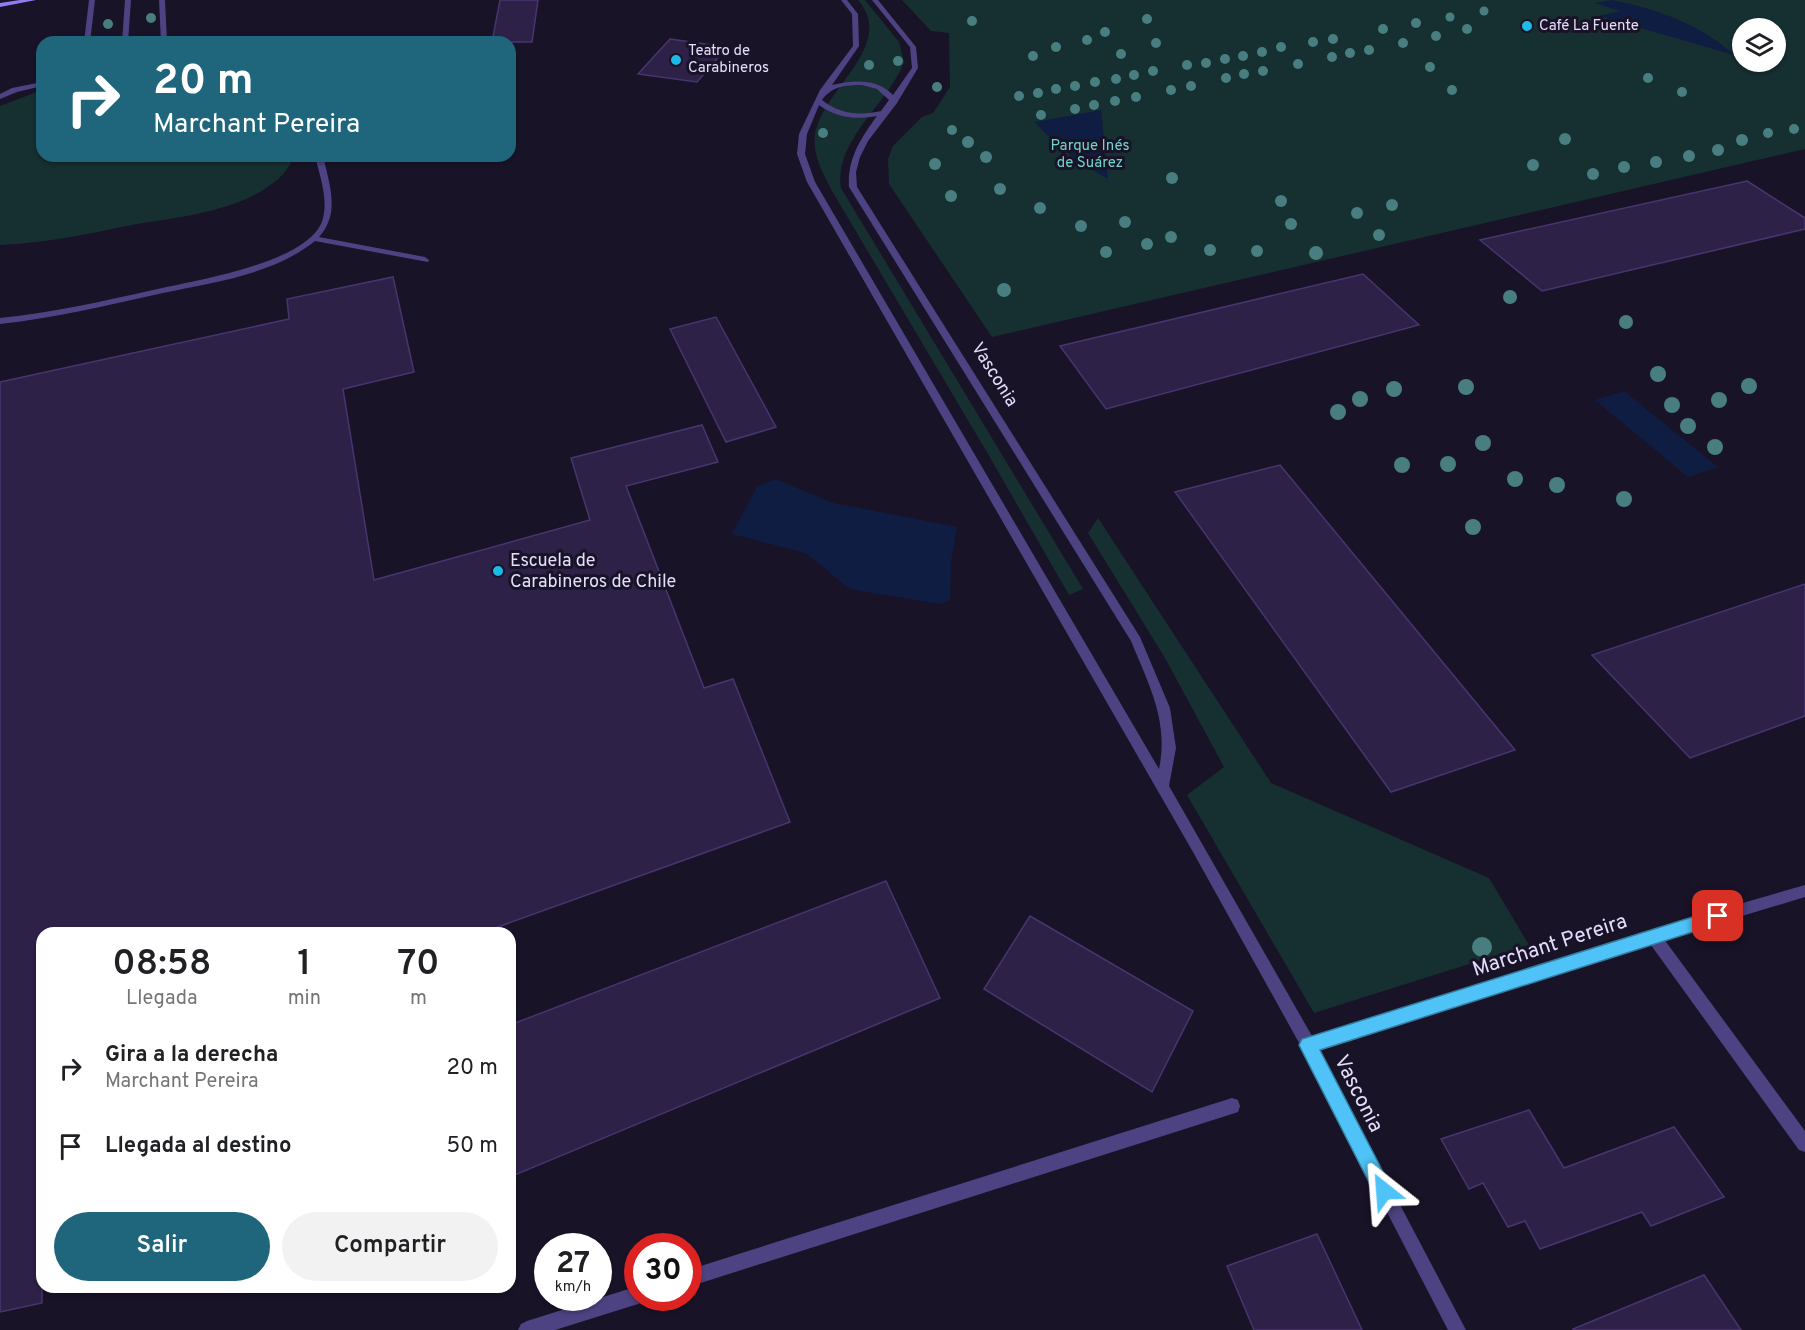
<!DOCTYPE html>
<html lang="es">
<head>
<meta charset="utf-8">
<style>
  :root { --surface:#fff; --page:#f2f2f2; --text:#202124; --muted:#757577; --accent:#1f667c }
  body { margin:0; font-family:Overpass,sans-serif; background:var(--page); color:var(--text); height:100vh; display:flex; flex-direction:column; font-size:22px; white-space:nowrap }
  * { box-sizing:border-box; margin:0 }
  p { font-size:20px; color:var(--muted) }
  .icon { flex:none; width:33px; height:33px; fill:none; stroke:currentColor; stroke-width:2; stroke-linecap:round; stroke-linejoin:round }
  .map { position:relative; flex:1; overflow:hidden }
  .details { position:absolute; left:36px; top:927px; width:480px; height:366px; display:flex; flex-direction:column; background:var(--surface); border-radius:18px; box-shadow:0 2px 4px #0004 }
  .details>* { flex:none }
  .banner { position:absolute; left:36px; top:36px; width:480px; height:126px; border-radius:18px; box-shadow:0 2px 4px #0004; background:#1f667c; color:#fff; overflow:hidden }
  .fabs { position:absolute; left:1732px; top:18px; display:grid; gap:12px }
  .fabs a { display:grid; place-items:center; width:54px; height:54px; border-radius:50%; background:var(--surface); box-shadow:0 2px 4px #0004; font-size:30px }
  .speed { position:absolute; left:534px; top:1233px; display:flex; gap:12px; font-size:30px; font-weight:700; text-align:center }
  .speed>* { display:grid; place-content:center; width:78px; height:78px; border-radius:50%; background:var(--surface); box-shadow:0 2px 4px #0004; line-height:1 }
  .speed small { font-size:15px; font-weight:400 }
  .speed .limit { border:9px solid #d22; background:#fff; color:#111 }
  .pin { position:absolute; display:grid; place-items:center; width:51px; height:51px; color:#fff; margin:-26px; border-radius:12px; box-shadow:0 3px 9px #0006 }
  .me { position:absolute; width:66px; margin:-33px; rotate:332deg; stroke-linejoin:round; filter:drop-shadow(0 0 4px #0008) }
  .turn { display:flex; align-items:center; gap:21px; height:126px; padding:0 18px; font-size:27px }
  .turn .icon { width:78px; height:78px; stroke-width:2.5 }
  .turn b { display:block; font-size:42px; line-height:51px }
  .eta { display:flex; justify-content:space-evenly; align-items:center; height:102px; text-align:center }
  .eta b { font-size:36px; font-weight:600; line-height:42px }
  .action { display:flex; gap:12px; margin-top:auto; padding:12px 18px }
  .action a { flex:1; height:69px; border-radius:36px; background:var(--accent); color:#fff; font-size:24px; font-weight:600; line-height:69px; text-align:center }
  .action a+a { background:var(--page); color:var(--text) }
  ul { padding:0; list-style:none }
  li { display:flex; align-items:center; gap:18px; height:78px; padding:0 18px }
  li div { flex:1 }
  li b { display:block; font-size:22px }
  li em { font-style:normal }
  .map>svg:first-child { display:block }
  .green { fill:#162f31; fill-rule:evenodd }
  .water { fill:#101d43 }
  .building { fill:#2d2147; stroke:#483570; stroke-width:1.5 }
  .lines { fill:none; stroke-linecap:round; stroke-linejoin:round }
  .lane { fill:#4d4382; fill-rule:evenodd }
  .street { fill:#4d4382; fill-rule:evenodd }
  .secondary { fill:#8f7ef2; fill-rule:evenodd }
  .tree { fill:#487e80 }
  .route { fill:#4fc3f7; stroke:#337fa1; stroke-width:1.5 }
  .poi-dot { fill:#1dbae8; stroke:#191328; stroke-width:2 }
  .labels { text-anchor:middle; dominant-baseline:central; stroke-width:6; stroke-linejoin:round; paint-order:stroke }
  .far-poi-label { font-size:15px; fill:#e4ddfc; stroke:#191328; text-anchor:start }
  .far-park-label { font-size:15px; fill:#6fd5c8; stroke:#191328 }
  .street-label { font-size:18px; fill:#e4ddfc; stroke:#191328 }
  .poi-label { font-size:18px; fill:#e4ddfc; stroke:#191328; text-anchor:start }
  .near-street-label { font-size:21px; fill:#e4ddfc; stroke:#191328 }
</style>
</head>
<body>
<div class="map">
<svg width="1805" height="1330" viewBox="0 0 1805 1330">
  <rect width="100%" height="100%" fill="#191328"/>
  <path class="green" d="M858,0H865L899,42L904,62C889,103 833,141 841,188L1083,589L1069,595L988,454L832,191C823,173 812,155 815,134C823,88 897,46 858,0Z
    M902,0H1805V149L992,337L889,184L888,159L893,146L922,117L933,113L950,87L949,33L931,31ZM1743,28H1776V62H1743Z
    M42,90V156H294C289,168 283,176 272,184C233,213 178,217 132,225C88,234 45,243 0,245V106Z
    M1098,518L1271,783L1489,878L1529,945L1314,1013L1187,795L1224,767L1165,658L1088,533Z"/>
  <path class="water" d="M1612,0C1657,9 1700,24 1734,55L1599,16L1620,11L1595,3Z
    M1101,110L1108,179C1080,163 1056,147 1035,122Z
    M1624,391L1718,467L1688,477L1595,400Z
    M775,479L833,503L957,527L951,561L950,600L941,604L850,589L806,553L732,534L757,487Z"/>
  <path class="building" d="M500,0H538L532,42H492Z
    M670,39L727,47L697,82L638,74Z
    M1747,181L1805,218V229L1542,291L1480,240Z
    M1363,274L1419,325L1106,409L1060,346Z
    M393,277L414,372L343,389L374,580L590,520L571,458L702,425L718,462L626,486L704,688L733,679L790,822L481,933H42V1303L0,1312V382L289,319L287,299Z
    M716,317L776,427L726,442L670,329Z
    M1280,465L1515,750L1391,792L1175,492Z
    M1805,584V716L1690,758L1592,655Z
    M886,881L940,998L510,1177V1025Z
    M1030,916L1193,1011L1152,1092L984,989Z
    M1529,1110L1564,1168L1674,1127L1724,1197L1651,1226L1642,1212L1540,1249L1525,1221L1508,1227L1483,1183L1469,1189L1441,1139Z
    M1317,1234L1362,1330H1254L1227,1266Z
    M1704,1275L1741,1330H1573V1329Z"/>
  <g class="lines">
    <path class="lane" d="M89,0H95L90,42H84Z
      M125,0H131L128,42H122Z
      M159,0H165L167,42H161Z
      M42,82V86L17,92L0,99V94L12,88Z
      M315,156H323C329,183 341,213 319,237L425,257L429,260L428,262L315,241C272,275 215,282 163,293C109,305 55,318 0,324V318C52,313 103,301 153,290C193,281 302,264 321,224C330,203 320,177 315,156Z
      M1653,929L1658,931L1805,1131V1152L1799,1150L1648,941L1646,936L1648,931Z
      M1232,1098L1238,1100L1240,1106L1238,1112L1232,1114L688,1287V1270Z
      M638,1286V1298H646L644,1301L638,1304L555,1330H518L521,1324L527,1321Z"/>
    <path class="street" d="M841,0H847L858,14L859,46L832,85C853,80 877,78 893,95L912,68L910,47L872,0H878L916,47L918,68L897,103L868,141L860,157L856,172L857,187L1140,637L1170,708L1176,748L1169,786L1312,1036L1653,929L1805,885V897L1653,943L1318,1049L1466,1330H1448L1303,1050L1193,852L807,182L797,154L799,134L820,90L853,46L852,14ZM862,85L877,89L889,100L881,111C860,116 839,114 822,100C832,86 846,85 862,85ZM819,105C836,118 857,120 877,116C861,138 847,159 849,187L1131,641C1149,685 1169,721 1159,769L815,182L805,154L807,134Z"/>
    <path class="secondary" d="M20,0H36L0,7V3Z"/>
  </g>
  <g class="tree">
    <circle cx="1484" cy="11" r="4.5"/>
    <circle cx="1450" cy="17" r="4.5"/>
    <circle cx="151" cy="18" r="5"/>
    <circle cx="1147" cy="19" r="5"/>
    <circle cx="972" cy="21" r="5"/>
    <circle cx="1416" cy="23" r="5"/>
    <circle cx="108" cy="24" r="5"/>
    <circle cx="1383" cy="29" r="5"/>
    <circle cx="1467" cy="29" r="5"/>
    <circle cx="1105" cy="32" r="5"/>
    <circle cx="1436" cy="36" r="5"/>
    <circle cx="1333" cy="39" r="5"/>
    <circle cx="1087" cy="40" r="5"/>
    <circle cx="1313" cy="42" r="5"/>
    <circle cx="1156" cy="43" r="5"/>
    <circle cx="1403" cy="43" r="5"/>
    <circle cx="1056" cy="47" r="5"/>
    <circle cx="1281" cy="47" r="5"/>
    <circle cx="1369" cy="50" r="5"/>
    <circle cx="1262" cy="52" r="5"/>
    <circle cx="1350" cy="53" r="5"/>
    <circle cx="1121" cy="54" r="5"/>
    <circle cx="1033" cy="56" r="5"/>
    <circle cx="1243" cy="56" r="5"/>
    <circle cx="1332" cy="57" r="5"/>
    <circle cx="1225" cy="59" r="5"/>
    <circle cx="898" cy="61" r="5"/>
    <circle cx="1206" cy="63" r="5"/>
    <circle cx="1298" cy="64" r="5"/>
    <circle cx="869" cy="65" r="5"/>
    <circle cx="1187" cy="65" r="5"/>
    <circle cx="1430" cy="67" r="5"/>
    <circle cx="1153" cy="71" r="5"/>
    <circle cx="1263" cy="71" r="5"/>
    <circle cx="1244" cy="74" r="5"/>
    <circle cx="1134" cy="75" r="5"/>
    <circle cx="1226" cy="78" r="5"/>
    <circle cx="1648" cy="78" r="5"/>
    <circle cx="1116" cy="79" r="5"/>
    <circle cx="1095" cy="82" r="5"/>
    <circle cx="1075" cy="86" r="5"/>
    <circle cx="1191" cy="86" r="5"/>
    <circle cx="937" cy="87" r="5"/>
    <circle cx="1056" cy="89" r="5"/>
    <circle cx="1171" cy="90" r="5"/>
    <circle cx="1452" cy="90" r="5"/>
    <circle cx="1682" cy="92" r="5"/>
    <circle cx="1038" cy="93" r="5"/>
    <circle cx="1019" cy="96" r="5"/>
    <circle cx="1136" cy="97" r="5"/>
    <circle cx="1115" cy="101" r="5"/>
    <circle cx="1094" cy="105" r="5"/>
    <circle cx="1075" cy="109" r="5"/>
    <circle cx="1041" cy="115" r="5"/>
    <circle cx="1794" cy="129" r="5"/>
    <circle cx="952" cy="130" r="5"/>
    <circle cx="823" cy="133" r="5"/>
    <circle cx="1768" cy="133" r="5"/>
    <circle cx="1565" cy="139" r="6"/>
    <circle cx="1742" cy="140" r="6"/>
    <circle cx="968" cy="142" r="6"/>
    <circle cx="1718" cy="150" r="6"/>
    <circle cx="1689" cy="156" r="6"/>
    <circle cx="986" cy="157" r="6"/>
    <circle cx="1656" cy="162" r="6"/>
    <circle cx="935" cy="164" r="6"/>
    <circle cx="1533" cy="165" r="6"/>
    <circle cx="1624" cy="167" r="6"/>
    <circle cx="1593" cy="174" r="6"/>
    <circle cx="1172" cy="178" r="6"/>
    <circle cx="1000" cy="189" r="6"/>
    <circle cx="951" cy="196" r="6"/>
    <circle cx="1281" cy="201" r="6"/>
    <circle cx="1392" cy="205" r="6"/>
    <circle cx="1040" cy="208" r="6"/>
    <circle cx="1357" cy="213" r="6"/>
    <circle cx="1125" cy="222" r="6"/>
    <circle cx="1291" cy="224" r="6"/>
    <circle cx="1081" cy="226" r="6"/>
    <circle cx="1379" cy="235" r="6"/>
    <circle cx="1171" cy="237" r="6"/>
    <circle cx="1147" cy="244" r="6"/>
    <circle cx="1210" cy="250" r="6"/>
    <circle cx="1257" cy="251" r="6"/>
    <circle cx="1106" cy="252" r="6"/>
    <circle cx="1316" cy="253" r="7"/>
    <circle cx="1004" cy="290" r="7"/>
    <circle cx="1510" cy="297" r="7"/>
    <circle cx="1626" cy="322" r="7"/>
    <circle cx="1658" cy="374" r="8"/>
    <circle cx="1749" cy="386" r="8"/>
    <circle cx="1466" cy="387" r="8"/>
    <circle cx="1394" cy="389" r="8"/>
    <circle cx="1360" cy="399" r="8"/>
    <circle cx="1719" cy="400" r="8"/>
    <circle cx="1672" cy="405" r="8"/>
    <circle cx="1338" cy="412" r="8"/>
    <circle cx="1688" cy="426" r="8"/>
    <circle cx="1483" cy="443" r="8"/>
    <circle cx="1715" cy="447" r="8"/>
    <circle cx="1448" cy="464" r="8"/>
    <circle cx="1402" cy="465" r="8"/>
    <circle cx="1515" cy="479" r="8"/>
    <circle cx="1557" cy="485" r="8"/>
    <circle cx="1624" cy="499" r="8"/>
    <circle cx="1473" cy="527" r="8"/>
    <circle cx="1482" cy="947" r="10"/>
  </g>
  <path class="route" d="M1718,909L1724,911L1726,916L1724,922L1718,924L1320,1050L1393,1191L1390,1198L1384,1201L1377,1198L1302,1051L1299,1045L1302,1039Z"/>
  <g class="poi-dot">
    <circle cx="1527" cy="26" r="6"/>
    <circle cx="676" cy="60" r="6"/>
    <circle cx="498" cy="571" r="6"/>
  </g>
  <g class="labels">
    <g class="far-poi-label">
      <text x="1539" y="26">Café La Fuente</text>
      <text x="688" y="51">Teatro de<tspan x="688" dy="17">Carabineros</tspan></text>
    </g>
    <g class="far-park-label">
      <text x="1090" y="146">Parque Inés<tspan x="1090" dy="17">de Suárez</tspan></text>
    </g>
    <g class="street-label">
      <text transform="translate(994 375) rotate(58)">Vasconia</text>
    </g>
    <g class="poi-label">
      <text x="510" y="561">Escuela de<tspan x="510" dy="21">Carabineros de Chile</tspan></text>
    </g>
    <g class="near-street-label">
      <text transform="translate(1550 946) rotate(-18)">Marchant Pereira</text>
      <text transform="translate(1358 1094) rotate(63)">Vasconia</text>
    </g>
  </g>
</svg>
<div class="fabs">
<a><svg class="icon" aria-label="layers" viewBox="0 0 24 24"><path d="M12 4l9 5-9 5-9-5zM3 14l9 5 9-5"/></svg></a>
</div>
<div class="speed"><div>27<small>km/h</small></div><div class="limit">30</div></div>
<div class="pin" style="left:1718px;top:916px;background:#d93025"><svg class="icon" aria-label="arrive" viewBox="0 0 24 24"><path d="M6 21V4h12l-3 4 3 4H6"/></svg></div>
<svg class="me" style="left:1384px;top:1191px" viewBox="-20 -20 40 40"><path d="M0-17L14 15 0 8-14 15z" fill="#4fc3f7" stroke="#fff" stroke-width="4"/></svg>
<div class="banner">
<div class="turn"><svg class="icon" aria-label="right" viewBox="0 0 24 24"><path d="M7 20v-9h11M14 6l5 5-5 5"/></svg><div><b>20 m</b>Marchant Pereira</div></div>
</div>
<section class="details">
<div class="eta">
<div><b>08:58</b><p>Llegada</p></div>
<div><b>1</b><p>min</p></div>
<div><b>70</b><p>m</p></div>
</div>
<ul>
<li><svg class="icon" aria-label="right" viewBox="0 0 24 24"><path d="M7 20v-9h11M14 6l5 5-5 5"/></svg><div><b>Gira a la derecha</b><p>Marchant Pereira</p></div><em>20 m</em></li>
<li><svg class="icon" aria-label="arrive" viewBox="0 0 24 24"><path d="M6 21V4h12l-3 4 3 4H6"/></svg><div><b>Llegada al destino</b></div><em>50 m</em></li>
</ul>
<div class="action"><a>Salir</a><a>Compartir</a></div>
</section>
</div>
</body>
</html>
